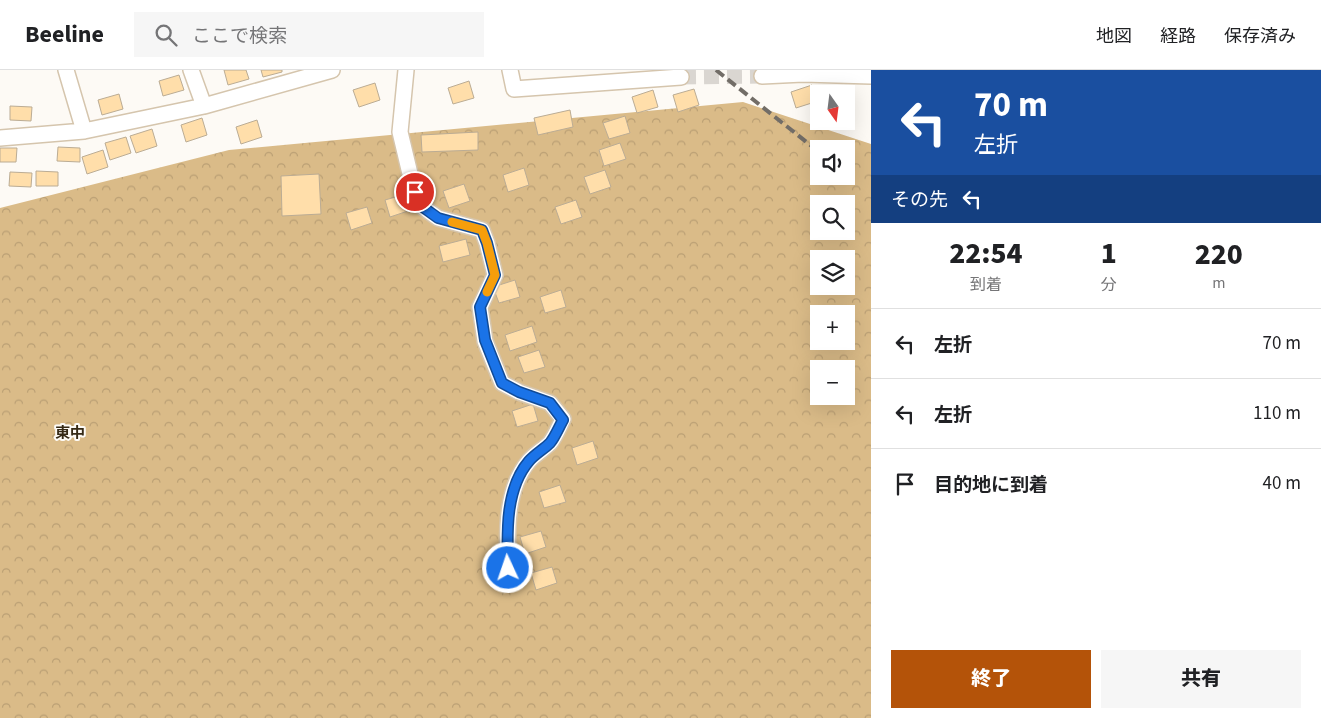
<!DOCTYPE html>
<html lang="ja">
<head>
<meta charset="utf-8">
<style>
  :root { --surface:#fff; --page:#f6f6f6; --text:#202124; --muted:#757577; --line:#e0e0e0; --accent:#b45309 }
  body { margin:0; font-family:"Source Sans 3","Noto Sans JP",sans-serif; background:var(--page); color:var(--text); height:100vh; display:flex; flex-direction:column; font-size:19px; white-space:nowrap }
  * { box-sizing:border-box; margin:0 }
  p { font-size:16px; color:var(--muted) }
  .icon { flex:none; width:28px; height:28px; fill:none; stroke:currentColor; stroke-width:2; stroke-linecap:round; stroke-linejoin:round }
  .map { position:relative; flex:1; overflow:hidden }
  .panel { display:flex; flex-direction:column; background:var(--surface); width:450px }
  .panel>* { flex:none }
  .hud { background:#1a4fa0; color:#fff; overflow:hidden }
  .needle { width:32px; rotate:166deg }
  .buttons { position:absolute; left:810px; top:15px; display:grid; gap:10px }
  .buttons a { display:grid; place-items:center; width:45px; height:45px; border-radius:0px; background:var(--surface); box-shadow:0 5px 20px #0002; font-size:25px }
  .pin { position:absolute; display:grid; place-items:center; width:42px; height:42px; color:#fff; margin:-21px; border:2px solid #fff; border-radius:50%; box-shadow:0 1px 5px #0007 }
  .me { position:absolute; width:55px; margin:-28px; rotate:357deg; stroke-linejoin:round; filter:drop-shadow(0 0 4px #0008) }
  .turn { display:flex; align-items:center; gap:18px; height:105px; padding:0 20px; font-size:22px }
  .turn .icon { width:65px; height:65px; stroke-width:2.5 }
  .turn b { display:block; font-size:35px; line-height:42px }
  .then { display:flex; align-items:center; height:48px; padding:0 20px; background:#0003; gap:10px; font-size:19px }
  .eta { display:flex; justify-content:space-evenly; align-items:center; height:85px; text-align:center }
  .eta b { font-size:30px; font-weight:800; line-height:35px }
  .primary-button { display:flex; gap:10px; margin-top:auto; padding:10px 20px }
  .primary-button a { flex:1; height:58px; border-radius:0px; background:var(--accent); color:#fff; font-size:20px; font-weight:800; line-height:58px; text-align:center }
  .primary-button a+a { background:var(--page); color:var(--text) }
  ul { padding:0; list-style:none }
  li { display:flex; align-items:center; gap:15px; height:70px; padding:0 20px; border-top:1px solid var(--line) }
  li div { flex:1 }
  li b { display:block; font-size:19px }
  li em { font-style:normal }
  header { display:flex; align-items:center; gap:30px; box-sizing:border-box; height:70px; padding:0 25px; background:var(--surface); border-bottom:1px solid var(--line) }
  header strong { font-size:24px }
  nav { display:flex; gap:28px; margin-inline-start:auto; font-size:18px }
  .search { width:350px; height:45px; background:var(--page); display:flex; align-items:center; gap:12px; box-sizing:border-box; padding:0 18px; border-radius:0px; color:var(--muted); font-size:19px }
  main { display:flex; flex:1; min-height:0 }
  .map>svg:first-child { display:block }
  .forest { fill:url(#forest-crowns); fill-rule:evenodd }
  .building { fill:#ffdeaa; stroke:#bbac94 }
  .lines { fill:none; stroke-linecap:round; stroke-linejoin:round }
  .minor-tunnel { stroke:#dad6d1; stroke-width:15; stroke-dasharray:15 8; stroke-linecap:butt }
  .minor-casing { stroke:#d5c5ad; stroke-width:18 }
  .minor { stroke:#fff; stroke-width:15 }
  .rail { stroke:#726d67; stroke-width:4; stroke-dasharray:10 5; stroke-linecap:butt }
  .route-casing { stroke:#114b97; stroke-width:12 }
  .route { stroke:#1a73e8; stroke-width:9 }
  .slow { stroke:#f59e0b; stroke-width:9 }
  .labels { text-anchor:middle; dominant-baseline:central; stroke-width:4; stroke-linejoin:round; paint-order:stroke }
  .quarter-label { font-size:15px; font-weight:bold; fill:#352915; stroke:#fdfaf5 }
</style>
</head>
<body>
<header>
<strong>Beeline</strong>
<div class="search"><svg class="icon" aria-label="search" viewBox="0 0 24 24"><circle cx="10" cy="10" r="6"/><path d="M15 15l6 6"/></svg>ここで検索</div>
<nav><a>地図</a><a>経路</a><a>保存済み</a></nav>
</header>
<main>
<div class="map">
<svg width="871" height="648" viewBox="0 0 871 648">
  <defs>
    <pattern id="forest-crowns" width="20" height="18" patternUnits="userSpaceOnUse" patternTransform="scale(1.25)"><rect width="20" height="18" fill="#dabb88"/><path d="M2 6a3 3 0 1 1 6 0M12 15a3 3 0 1 1 6 0" fill="none" stroke="#ba9f74"/></pattern>
  </defs>
  <rect width="100%" height="100%" fill="#fdfaf5"/>
  <path class="forest" d="M743,32L871,74V648H0V138L229,80ZM819,79H846V106H819ZM819,134H846V161H819ZM819,189H846V216H819ZM819,244H846V271H819ZM819,299H846V326H819Z"/>
  <path class="building" d="M224,0H246L249,9L228,15Z
    M261,0H282V2L263,7Z
    M179,5L184,20L163,26L159,11Z
    M469,11L474,28L453,34L448,18Z
    M375,13L380,30L359,37L353,20Z
    M812,15L818,31L796,38L791,22Z
    M694,19L699,35L678,42L673,25Z
    M653,20L658,37L637,43L632,27Z
    M119,24L123,39L102,45L98,30Z
    M10,36L32,37L31,51L10,50Z
    M570,40L573,57L538,65L534,48Z
    M625,46L630,63L609,69L603,53Z
    M202,48L207,65L186,72L181,55Z
    M257,50L262,67L241,74L236,57Z
    M152,59L157,76L136,83L130,66Z
    M478,62V80L422,82L421,65Z
    M126,67L131,83L110,90L105,73Z
    M620,73L626,89L604,96L599,80Z
    M58,77L80,78V92L57,91Z
    M0,78H17L16,92H0Z
    M103,80L108,97L87,104L82,87Z
    M524,98L529,115L508,122L503,105Z
    M605,100L611,117L590,124L584,107Z
    M36,101L58,102V116H36Z
    M10,102L32,103L31,117L9,116Z
    M319,104L321,144L282,146L281,106Z
    M464,114L470,131L449,138L443,121Z
    M406,124L411,140L390,147L385,130Z
    M576,130L582,147L561,154L555,137Z
    M367,137L372,153L351,160L346,143Z
    M466,169L470,185L443,192L439,176Z
    M515,210L520,227L499,233L493,217Z
    M561,220L566,237L545,243L540,227Z
    M532,256L537,272L510,281L505,265Z
    M539,280L545,297L524,303L518,287Z
    M533,334L538,351L517,357L512,341Z
    M593,371L598,388L577,395L572,378Z
    M560,415L566,432L544,438L539,422Z
    M541,461L546,477L525,484L520,467Z
    M552,497L557,513L536,520L531,503Z"/>
  <g class="lines">
    <path class="minor-tunnel" d="M681,7L762,6"/>
    <g class="minor-casing">
      <path id="minor" d="M66,0L84,61
        M191,0L204,36
        M406,0L400,62L411,108L420,135L438,148L482,160L487,173L495,205L480,237L485,271L502,313L519,322L550,333L563,349C559,357 555,367 550,373C544,379 535,384 529,391C505,419 507,463 508,498
        M510,0L514,19L681,7
        M762,6L803,4L871,6
        M0,68L84,61L204,36L332,0"/>
    </g>
    <use href="#minor" class="minor"/>
    <path class="rail" d="M716,0L819,82"/>
  </g>
  <g class="lines">
    <g class="route-casing">
      <path id="route" d="M415,122L420,135L438,148L482,160L487,173L495,205L480,237L485,270L502,313L519,322L550,333L563,350C559,357 555,367 550,373C544,379 535,384 529,391C505,419 507,463 508,498"/>
    </g>
    <use href="#route" class="route"/>
    <path class="slow" d="M452,152L482,160L487,173L495,205L487,222"/>
  </g>
  <g class="labels">
    <g class="quarter-label">
      <text x="70" y="363">東中</text>
    </g>
  </g>
</svg>
<div class="buttons">
<a><svg class="needle" viewBox="-14 -14 28 28"><path d="M0-13l5 13h-10z" fill="#e53935"/><path d="M0 13l5-13h-10z" fill="#757577"/></svg></a>
<a><svg class="icon" aria-label="sound" viewBox="0 0 24 24"><path d="M4 9h4l5-4v14l-5-4H4zM17 9q2 3 0 6"/></svg></a>
<a><svg class="icon" aria-label="search" viewBox="0 0 24 24"><circle cx="10" cy="10" r="6"/><path d="M15 15l6 6"/></svg></a>
<a><svg class="icon" aria-label="layers" viewBox="0 0 24 24"><path d="M12 4l9 5-9 5-9-5zM3 14l9 5 9-5"/></svg></a>
<a>+</a>
<a>−</a>
</div>
<div class="pin" style="left:415px;top:122px;background:#d93025"><svg class="icon" aria-label="arrive" viewBox="0 0 24 24"><path d="M6 21V4h12l-3 4 3 4H6"/></svg></div>
<svg class="me" style="left:508px;top:498px" viewBox="-20 -20 40 40"><circle r="17" fill="#1a73e8" stroke="#fff" stroke-width="3"/><path d="M0-11L8 9 0 5-8 9z" fill="#fff"/></svg>
</div>
<section class="panel">
<div class="hud">
<div class="turn"><svg class="icon" aria-label="left" viewBox="0 0 24 24"><path d="M17 20v-9H6M10 6l-5 5 5 5"/></svg><div><b>70 m</b>左折</div></div>
<div class="then">その先<svg class="icon" aria-label="left" viewBox="0 0 24 24"><path d="M17 20v-9H6M10 6l-5 5 5 5"/></svg></div>
</div>
<div class="eta">
<div><b>22:54</b><p>到着</p></div>
<div><b>1</b><p>分</p></div>
<div><b>220</b><p>m</p></div>
</div>
<ul>
<li><svg class="icon" aria-label="left" viewBox="0 0 24 24"><path d="M17 20v-9H6M10 6l-5 5 5 5"/></svg><div><b>左折</b></div><em>70 m</em></li>
<li><svg class="icon" aria-label="left" viewBox="0 0 24 24"><path d="M17 20v-9H6M10 6l-5 5 5 5"/></svg><div><b>左折</b></div><em>110 m</em></li>
<li><svg class="icon" aria-label="arrive" viewBox="0 0 24 24"><path d="M6 21V4h12l-3 4 3 4H6"/></svg><div><b>目的地に到着</b></div><em>40 m</em></li>
</ul>
<div class="primary-button"><a>終了</a><a>共有</a></div>
</section>
</main>
</body>
</html>
